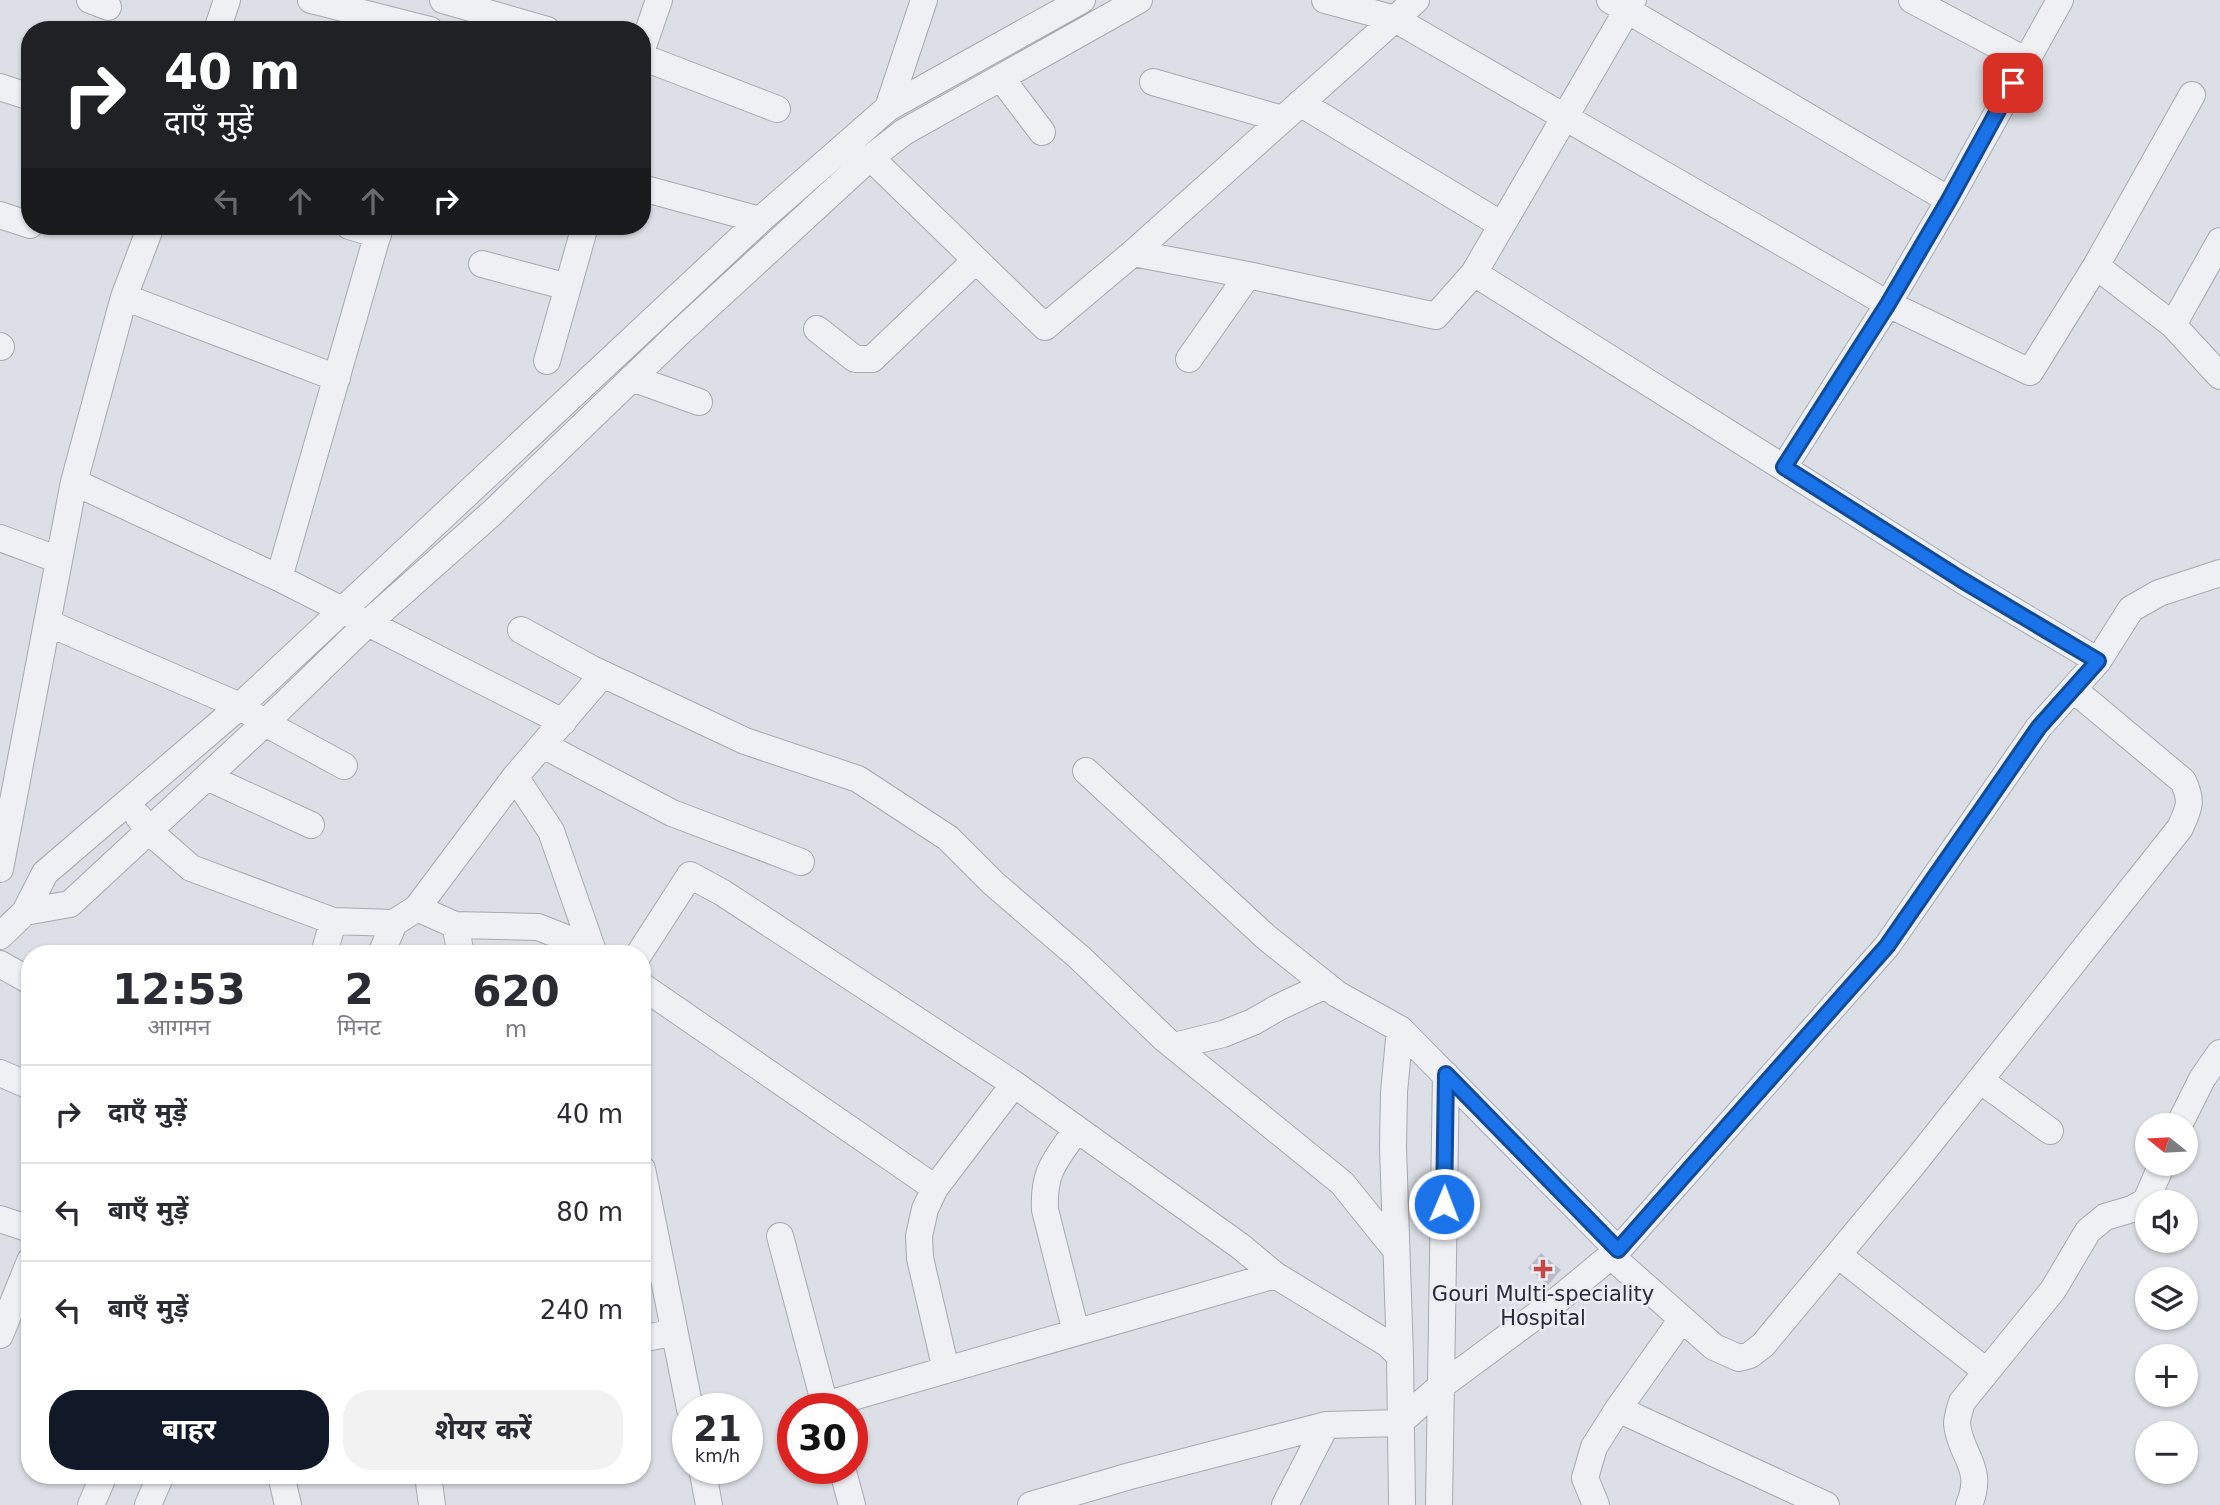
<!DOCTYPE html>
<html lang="hi">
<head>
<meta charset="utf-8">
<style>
  :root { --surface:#fff; --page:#f2f2f3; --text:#2b2b33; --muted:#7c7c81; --line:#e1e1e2; --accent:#111827 }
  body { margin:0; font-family:"DejaVu Sans","Noto Sans Devanagari",sans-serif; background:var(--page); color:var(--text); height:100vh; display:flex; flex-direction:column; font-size:26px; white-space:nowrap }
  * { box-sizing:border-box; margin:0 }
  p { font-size:23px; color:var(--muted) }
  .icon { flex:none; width:38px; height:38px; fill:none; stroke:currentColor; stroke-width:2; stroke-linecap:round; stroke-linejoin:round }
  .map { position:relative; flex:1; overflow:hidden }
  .drawer { position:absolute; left:21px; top:945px; width:630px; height:539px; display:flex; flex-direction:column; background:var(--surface); border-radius:28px; box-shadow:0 2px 5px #0004 }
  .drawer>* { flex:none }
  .banner { position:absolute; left:21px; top:21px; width:630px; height:214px; border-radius:28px; box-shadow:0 2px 5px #0004; background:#202124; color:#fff; overflow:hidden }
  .needle { width:46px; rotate:288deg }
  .fabs { position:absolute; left:2135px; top:1113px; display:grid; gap:14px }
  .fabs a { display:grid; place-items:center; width:63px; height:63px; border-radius:50%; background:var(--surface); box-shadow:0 2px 5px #0004; font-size:35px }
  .speed { position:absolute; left:672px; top:1393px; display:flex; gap:14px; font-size:35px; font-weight:700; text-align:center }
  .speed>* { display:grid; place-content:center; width:91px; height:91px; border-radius:50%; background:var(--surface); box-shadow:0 2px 5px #0004; line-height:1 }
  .speed small { font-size:18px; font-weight:400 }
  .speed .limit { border:10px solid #d22; background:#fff; color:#111 }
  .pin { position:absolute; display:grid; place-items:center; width:60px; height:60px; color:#fff; margin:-30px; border-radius:14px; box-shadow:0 4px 10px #0006 }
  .me { position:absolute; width:77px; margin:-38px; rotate:1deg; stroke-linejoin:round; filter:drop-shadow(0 0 5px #0008) }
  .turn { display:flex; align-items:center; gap:24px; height:147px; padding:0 28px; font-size:32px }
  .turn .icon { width:91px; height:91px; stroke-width:2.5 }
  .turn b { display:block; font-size:49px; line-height:60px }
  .lanes { display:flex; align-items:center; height:66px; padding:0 28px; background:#0003; justify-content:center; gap:35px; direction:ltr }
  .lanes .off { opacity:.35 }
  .eta { display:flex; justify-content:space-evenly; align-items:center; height:119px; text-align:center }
  .eta b { font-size:42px; font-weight:700; line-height:49px }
  .action { display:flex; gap:14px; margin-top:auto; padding:14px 28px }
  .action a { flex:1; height:80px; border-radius:28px; background:var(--accent); color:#fff; font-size:28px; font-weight:700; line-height:80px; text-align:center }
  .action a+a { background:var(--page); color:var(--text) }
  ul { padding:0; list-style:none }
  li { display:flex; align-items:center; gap:21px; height:98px; padding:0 28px; border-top:2px solid var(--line) }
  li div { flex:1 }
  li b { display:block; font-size:26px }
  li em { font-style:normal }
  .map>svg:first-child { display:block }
  .building { fill:#babdc8 }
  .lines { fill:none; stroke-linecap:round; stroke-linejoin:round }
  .minor-casing { stroke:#a6a9b2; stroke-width:28 }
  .minor { stroke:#eff0f4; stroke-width:26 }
  .route-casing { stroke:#114b97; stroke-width:18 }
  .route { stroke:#1a73e8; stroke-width:12 }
  .poi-dot { fill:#c44848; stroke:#ebeef3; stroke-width:2.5 }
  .labels { text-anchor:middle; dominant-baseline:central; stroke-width:5; stroke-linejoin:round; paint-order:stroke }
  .poi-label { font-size:21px; fill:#272b3b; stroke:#ebeef3 }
</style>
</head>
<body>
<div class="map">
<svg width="2220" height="1505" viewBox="0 0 2220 1505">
  <rect width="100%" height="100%" fill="#dcdfe5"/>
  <path class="building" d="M1541,1253L1561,1270L1548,1285L1528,1268Z"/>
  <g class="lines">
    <g class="minor-casing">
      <path id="minor" d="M90,0L108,7
        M311,0L430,30
        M443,0L547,30
        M1325,0L1395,19L1888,304L2030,372L2096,266L2192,95
        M1610,0L1949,200
        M1912,0L2025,60
        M217,30L227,0
        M642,49L659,0
        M642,57L777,109
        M1001,78L1042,132
        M1153,82L1282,119
        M0,87L30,97
        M1300,103L1502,225
        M888,108L924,0
        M871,158L1045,327L1133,253L1416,0
        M642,188L760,220
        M0,215L30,225
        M349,226L378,235
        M2220,241L2173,325L2220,376
        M1133,253L1248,275L1436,316L1474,273L1633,0
        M482,264L568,287
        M2096,266L2173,325
        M1474,273L1962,580L2098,661
        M124,297L337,378
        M817,329L855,359H872L976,260
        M0,346L1,347
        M1189,359L1248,275
        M547,361L585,226
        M632,378L699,402
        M1784,467L1888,304L1949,200L2060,0
        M74,482L279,578L563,722
        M0,538L59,560
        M279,578L380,226
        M48,623L240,706L265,723L344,766
        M521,630L592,669L745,741L858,779L948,838L993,883L1079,957L1166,1040L1342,1183L1396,1250
        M543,745L672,813L801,862
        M1086,771L1267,938L1337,994L1400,1029L1394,1092L1393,1147L1400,1356L1402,1505
        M207,777L311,825
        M515,777L551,831L594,954
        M138,816L149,831L191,868L333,921L394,923L381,954
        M0,869L74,482L124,297L151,226
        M417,908L455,925L461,954
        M25,912L70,904L265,723L368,623L492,513L679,333L865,162L904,132L1139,0
        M394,923L417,908L515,777L603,674
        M455,925L538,927L566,938L592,954
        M0,936L25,912L45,873L240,706L760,220L888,108L1082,0
        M324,954L333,921
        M639,954L690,875L723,893L1014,1084L1240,1246L1275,1275L1388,1344L1400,1356
        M0,964L30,981
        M642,986L935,1188
        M1400,1029L1618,1250
        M1174,1046L1223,1034L1253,1022L1279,1007L1326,985
        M0,1073L30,1086
        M1980,1080L2050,1131
        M2179,1125L2202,1079L2220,1053
        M642,1169L690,1409
        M0,1219L30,1229
        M780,1236L826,1409
        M1838,1255L1986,1371
        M1611,1256L1714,1347L1739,1358L1750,1355L1763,1345L1915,1162L2180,828C2189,808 2193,802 2183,781L2073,689
        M1076,1332L1045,1210C1043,1170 1056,1160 1077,1129
        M0,1335L30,1261
        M642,1339L674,1332
        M946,1370L920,1258L919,1236L925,1209L935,1188L1014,1084
        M825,1405L1275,1275
        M1618,1409L1826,1505
        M702,1468L709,1505
        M842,1468L852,1505
        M281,1475L288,1505
        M428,1475L432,1505
        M91,1505L104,1475
        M148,1505L161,1475
        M1031,1505L1130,1476L1326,1425L1399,1423L1441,1386L1560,1298L1618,1250L1887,946L2039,727L2098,661L2131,609L2159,593L2220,573
        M1285,1505L1326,1425
        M1439,1505L1446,1075
        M1596,1505L1585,1478L1594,1447L1618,1409L1682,1319
        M1969,1505C1985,1467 1960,1456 1957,1424C1957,1417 1960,1409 1962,1402L2053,1290L2088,1231L2105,1217L2132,1209L2146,1201L2162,1164"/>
    </g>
    <use href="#minor" class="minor"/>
  </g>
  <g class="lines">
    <g class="route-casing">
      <path id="route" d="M1444,1204L1446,1074L1618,1250L1887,946L2039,727L2098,661L1962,580L1784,467L1888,304L1949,200L2013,83"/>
    </g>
    <use href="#route" class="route"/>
  </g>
  <path class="poi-dot" d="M1539.5 1258.5h7v7h7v7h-7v7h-7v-7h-7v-7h7z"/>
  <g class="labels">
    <g class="poi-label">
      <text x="1543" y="1294">Gouri Multi-speciality<tspan x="1543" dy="24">Hospital</tspan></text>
    </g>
  </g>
</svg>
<div class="fabs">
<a><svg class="needle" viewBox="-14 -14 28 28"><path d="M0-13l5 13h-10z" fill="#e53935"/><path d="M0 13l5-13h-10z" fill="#7c7c81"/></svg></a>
<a><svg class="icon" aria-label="sound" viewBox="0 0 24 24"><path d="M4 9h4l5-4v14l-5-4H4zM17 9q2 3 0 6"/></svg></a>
<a><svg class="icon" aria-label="layers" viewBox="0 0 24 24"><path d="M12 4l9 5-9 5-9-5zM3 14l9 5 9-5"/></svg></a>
<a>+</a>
<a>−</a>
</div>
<div class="speed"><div>21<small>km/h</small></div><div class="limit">30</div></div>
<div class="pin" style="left:2013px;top:83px;background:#d93025"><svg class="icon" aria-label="arrive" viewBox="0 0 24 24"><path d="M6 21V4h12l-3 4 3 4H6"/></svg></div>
<svg class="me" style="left:1444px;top:1204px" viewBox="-20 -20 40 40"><circle r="17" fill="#1a73e8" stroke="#fff" stroke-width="3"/><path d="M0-11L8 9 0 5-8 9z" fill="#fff"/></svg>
<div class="banner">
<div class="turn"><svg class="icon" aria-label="right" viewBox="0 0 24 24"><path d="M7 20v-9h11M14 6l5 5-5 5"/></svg><div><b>40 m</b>दाएँ मुड़ें</div></div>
<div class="lanes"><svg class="icon off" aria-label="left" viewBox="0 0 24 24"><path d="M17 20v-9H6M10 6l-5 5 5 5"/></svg><svg class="icon off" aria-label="ahead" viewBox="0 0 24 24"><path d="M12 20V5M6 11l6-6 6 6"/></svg><svg class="icon off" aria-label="ahead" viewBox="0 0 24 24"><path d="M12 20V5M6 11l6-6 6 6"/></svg><svg class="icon" aria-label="right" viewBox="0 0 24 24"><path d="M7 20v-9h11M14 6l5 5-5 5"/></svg></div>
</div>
<section class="drawer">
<div class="eta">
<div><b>12:53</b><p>आगमन</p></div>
<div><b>2</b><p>मिनट</p></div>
<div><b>620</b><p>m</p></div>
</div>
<ul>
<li><svg class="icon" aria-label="right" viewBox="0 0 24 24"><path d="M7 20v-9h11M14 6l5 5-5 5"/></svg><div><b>दाएँ मुड़ें</b></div><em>40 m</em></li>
<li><svg class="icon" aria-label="left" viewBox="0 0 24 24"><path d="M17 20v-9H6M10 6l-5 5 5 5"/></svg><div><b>बाएँ मुड़ें</b></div><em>80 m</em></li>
<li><svg class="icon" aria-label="left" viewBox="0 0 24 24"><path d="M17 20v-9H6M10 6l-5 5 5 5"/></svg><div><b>बाएँ मुड़ें</b></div><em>240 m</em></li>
</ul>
<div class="action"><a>बाहर</a><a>शेयर करें</a></div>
</section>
</div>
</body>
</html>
